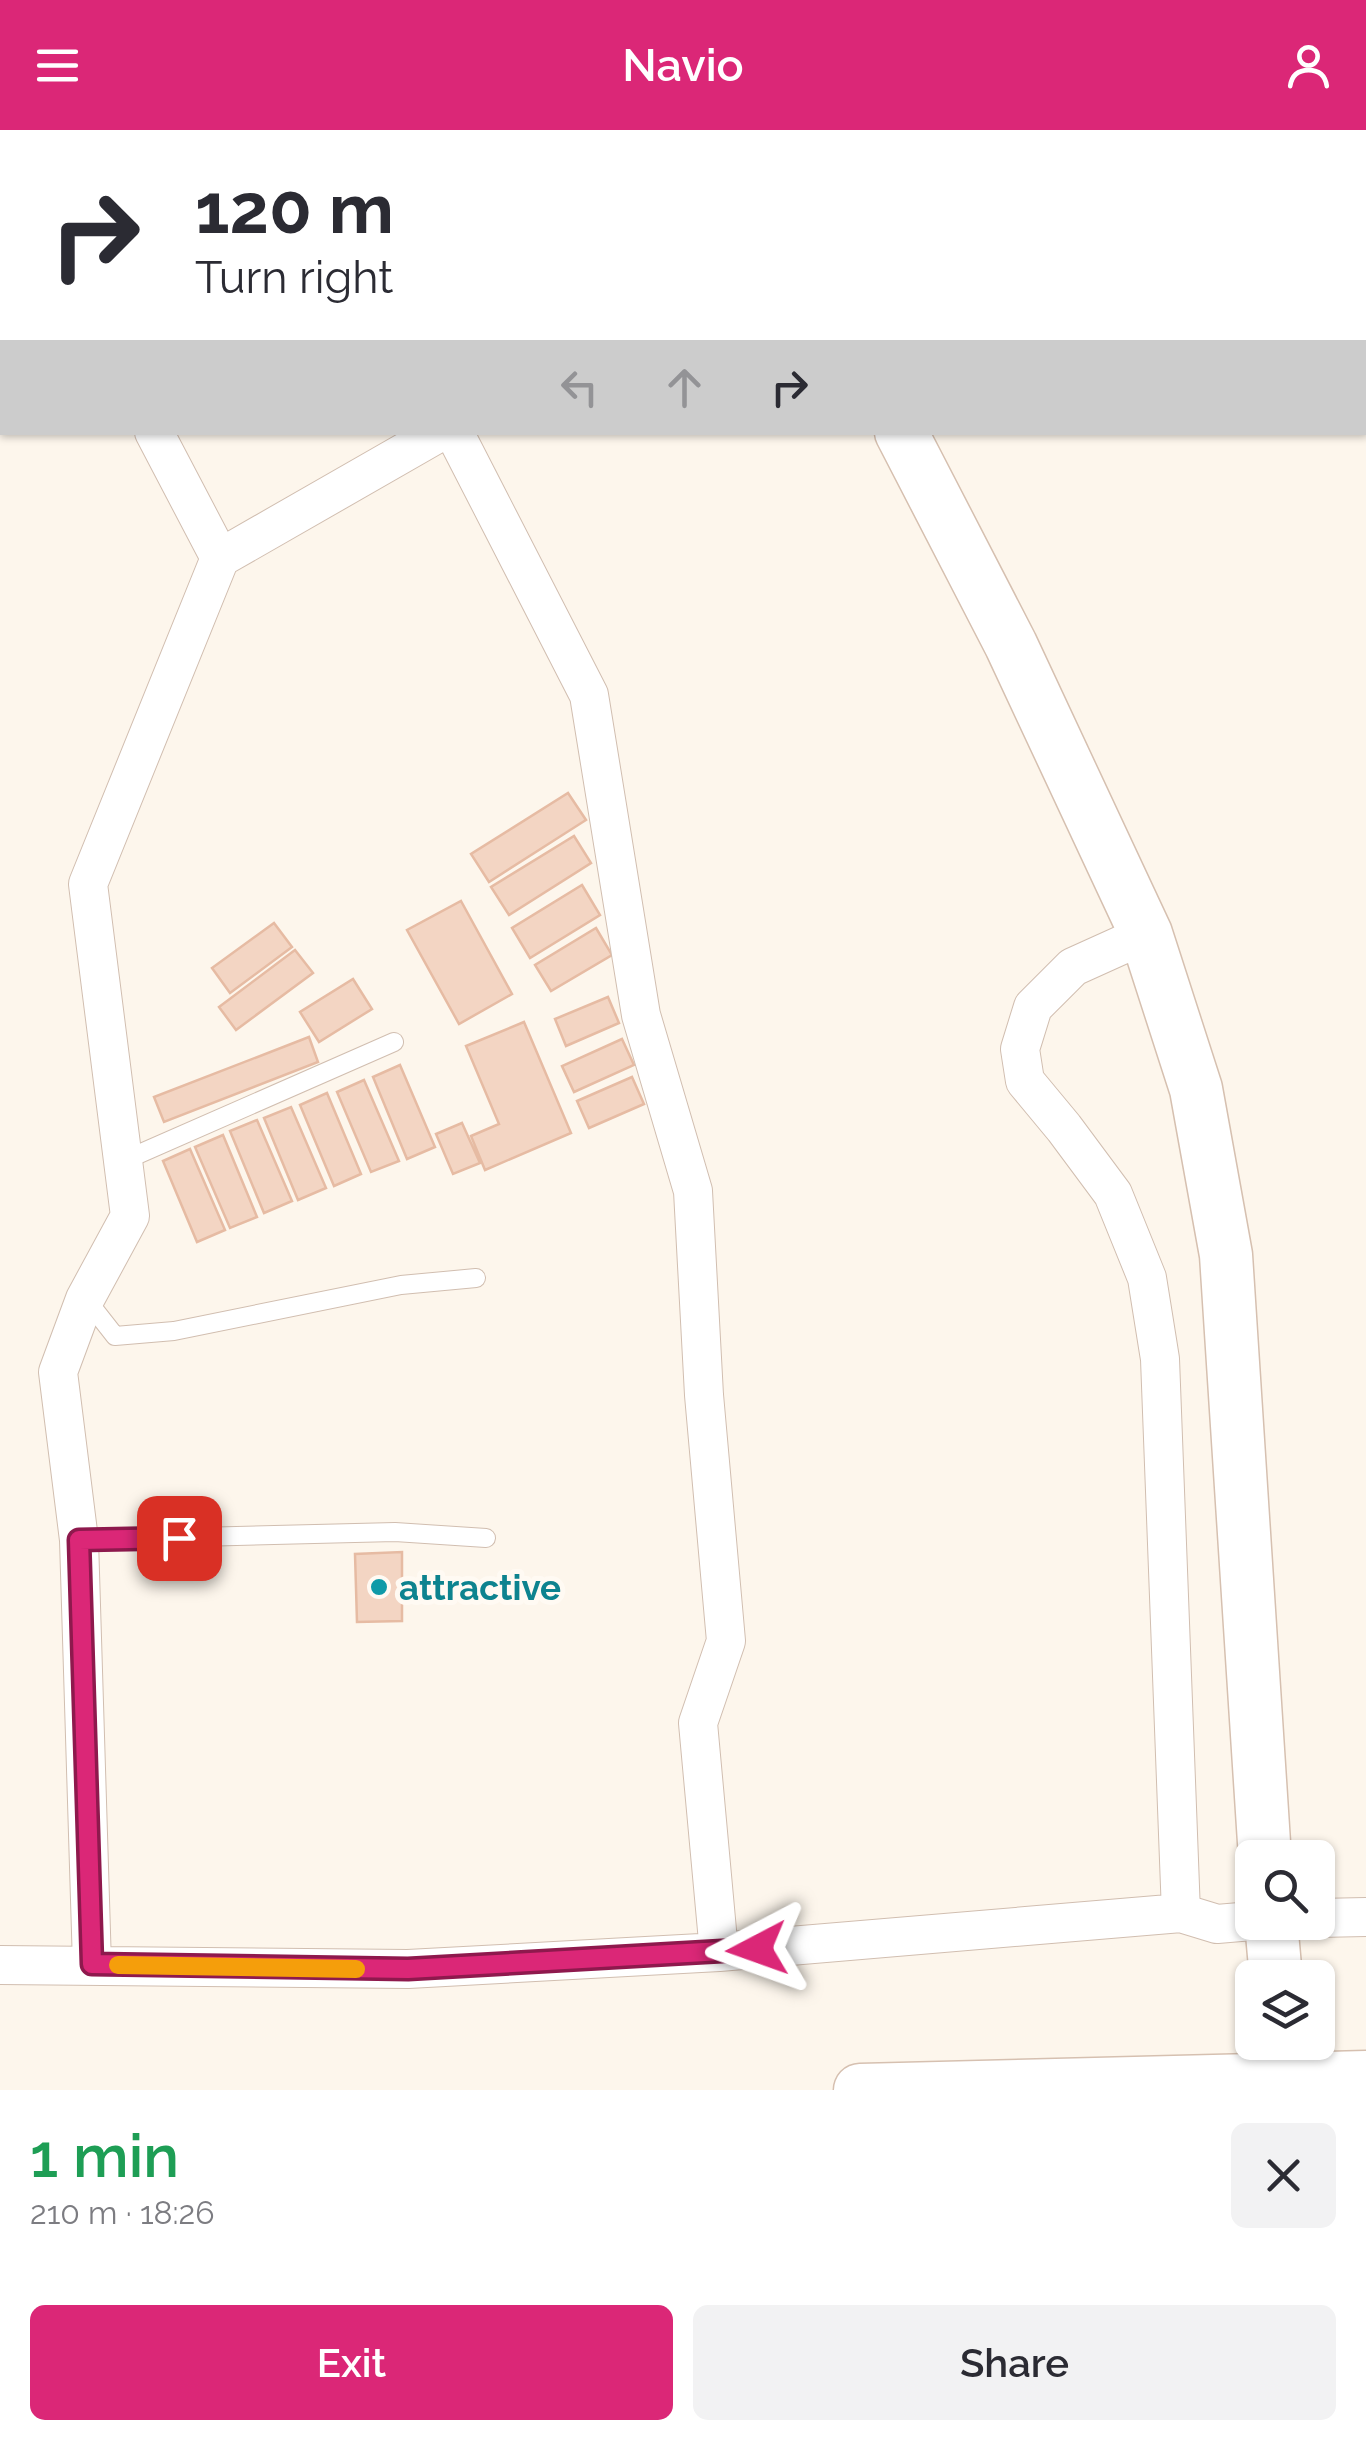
<!DOCTYPE html>
<html lang="en">
<head>
<meta charset="utf-8">
<style>
  :root { --surface:#fff; --page:#f2f2f3; --text:#2b2b33; --muted:#7c7c81; --accent:#db2777 }
  body { margin:0; font-family:Raleway,sans-serif; background:var(--page); color:var(--text); height:100vh; display:flex; flex-direction:column; font-size:38px; white-space:nowrap }
  * { box-sizing:border-box; margin:0 }
  p { font-size:32px; color:var(--muted) }
  .icon { flex:none; width:55px; height:55px; fill:none; stroke:currentColor; stroke-width:2; stroke-linecap:round; stroke-linejoin:round }
  .map { position:relative; height:1960px; overflow:hidden }
  .details { display:flex; flex-direction:column; background:var(--surface); flex:1 }
  .details>* { flex:none }
  .top-card { position:absolute; left:0px; top:0px; width:1368px; height:305px; box-shadow:0 2px 8px #0004; background:#fff; color:var(--text); overflow:hidden }
  .controls { position:absolute; left:1235px; top:1710px; display:grid; gap:20px }
  .controls a { display:grid; place-items:center; width:100px; height:100px; border-radius:15px; background:var(--surface); box-shadow:0 2px 8px #0004; font-size:50px }
  .pin { position:absolute; display:grid; place-items:center; width:85px; height:85px; color:#fff; margin:-42px; border-radius:20px; box-shadow:0 5px 15px #0006 }
  .me { position:absolute; width:110px; margin:-55px; rotate:266deg; stroke-linejoin:round; filter:drop-shadow(0 0 8px #0008) }
  .turn { display:flex; align-items:center; gap:35px; height:210px; padding:0 30px; font-size:45px }
  .turn .icon { width:130px; height:130px; stroke-width:2.5 }
  .turn b { display:block; font-size:70px; line-height:85px }
  .lanes { display:flex; align-items:center; height:95px; padding:0 30px; background:#0003; justify-content:center; gap:50px; direction:ltr }
  .lanes .off { opacity:.35 }
  .round { display:grid; place-items:center; flex:none; width:105px; height:105px; border-radius:15px; background:var(--page) }
  .head { display:flex; align-items:center; justify-content:space-between; height:170px; padding:0 30px }
  h1 { font-size:60px; font-weight:600; line-height:75px; color:#1e9e55 }
  .primary-button { display:flex; gap:20px; margin-top:auto; padding:20px 30px }
  .primary-button a { flex:1; height:115px; border-radius:15px; background:var(--accent); color:#fff; font-size:40px; font-weight:600; line-height:115px; text-align:center }
  .primary-button a+a { background:var(--page); color:var(--text) }
  header { display:flex; justify-content:space-between; align-items:center; height:130px; padding:0 30px; background:var(--accent); color:#fff; font-size:45px; font-weight:600 }
  .map>svg:first-child { display:block }
  .building { fill:#f3d5c3; stroke:#e6bba3; stroke-width:2.5 }
  .lines { fill:none; stroke-linecap:round; stroke-linejoin:round }
  .lane-casing { stroke:#d1beb0; stroke-width:20 }
  .street-casing { stroke:#d1beb0; stroke-width:40 }
  .secondary-casing { stroke:#d6c0b0; stroke-width:55 }
  .lane { stroke:#fff; stroke-width:18 }
  .street { stroke:#fff; stroke-width:38 }
  .secondary { stroke:#fff; stroke-width:52 }
  .route-casing { stroke:#8e194d; stroke-width:25 }
  .route { stroke:#db2777; stroke-width:18 }
  .slow { stroke:#f59e0b; stroke-width:18 }
  .culture-dot { fill:#0f9aa8; stroke:#fffaf3; stroke-width:4 }
  .labels { text-anchor:middle; dominant-baseline:central; stroke-width:10; stroke-linejoin:round; paint-order:stroke }
  .culture-label { font-size:35px; font-weight:bold; fill:#0d838f; stroke:#fffaf3; text-anchor:start }
</style>
</head>
<body>
<header><svg class="icon" aria-label="menu" viewBox="0 0 24 24"><path d="M4 6h16M4 12h16M4 18h16"/></svg>Navio<svg class="icon" aria-label="person" viewBox="0 0 24 24"><circle cx="12" cy="8" r="4"/><path d="M4 21q1-7 8-7t8 7"/></svg></header>
<div class="map">
<svg width="1366" height="1960" viewBox="0 0 1366 1960">
  <rect width="100%" height="100%" fill="#fdf6ec"/>
  <path class="building" d="M568,663L586,690L489,752L471,724Z
    M574,706L591,733L509,785L491,757Z
    M582,755L600,785L530,828L512,798Z
    M461,771L512,864L459,894L407,800Z
    M274,793L292,817L230,863L212,838Z
    M596,798L612,825L551,861L535,835Z
    M295,820L313,843L236,900L219,877Z
    M353,849L372,879L319,912L300,882Z
    M608,867L619,893L566,916L555,889Z
    M524,892L571,1003L485,1040L471,1006L499,994L466,916Z
    M309,907L318,932L164,992L154,967Z
    M622,909L634,935L574,962L562,936Z
    M400,935L435,1017L407,1029L373,947Z
    M632,947L644,974L589,998L577,971Z
    M364,950L399,1031L371,1042L337,962Z
    M327,963L361,1044L334,1056L300,975Z
    M291,977L326,1058L298,1070L264,988Z
    M257,990L292,1071L264,1083L230,1001Z
    M462,993L480,1033L453,1044L436,1004Z
    M223,1005L257,1087L230,1098L195,1017Z
    M190,1019L225,1100L197,1112L163,1031Z
    M402,1422V1491L357,1492L355,1424Z"/>
  <g class="lines">
    <g class="lane-casing">
      <path id="lane" d="M123,1031L394,912
        M86,1169L115,1206L174,1201L401,1155L476,1148
        M79,1410L395,1402L486,1408"/>
    </g>
    <g class="street-casing">
      <path id="street" d="M807,0V2
        M0,13L2,18
        M454,302L589,565L641,885L693,1061L704,1265L726,1511L698,1593L719,1822
        M220,428L440,302
        M1181,1783L1217,1794L1252,1791
        M1318,1788L1366,1787
        M0,1835L408,1839L719,1822L1181,1783L1160,1229L1147,1148L1113,1064L1064,998L1025,951L1020,919L1033,877L1073,837L1146,804
        M92,1835L79,1410L58,1242L85,1169L130,1086L88,754L220,428L154,302"/>
    </g>
    <g class="secondary-casing">
      <path id="secondary" d="M740,0L742,2
        M901,302L1011,515L1146,804L1196,959L1226,1125L1265,1728
        M1271,1792L1276,1848
        M860,1960L1366,1947"/>
    </g>
    <use href="#lane" class="lane"/>
    <use href="#street" class="street"/>
    <use href="#secondary" class="secondary"/>
  </g>
  <g class="lines">
    <g class="route-casing">
      <path id="route" d="M179,1408L79,1410L92,1834L408,1839L757,1819"/>
    </g>
    <use href="#route" class="route"/>
    <path class="slow" d="M118,1835L356,1839"/>
  </g>
  <circle class="culture-dot" cx="379" cy="1457" r="10"/>
  <g class="labels">
    <g class="culture-label">
      <text x="399" y="1457">attractive</text>
    </g>
  </g>
</svg>
<div class="controls">
<a><svg class="icon" aria-label="search" viewBox="0 0 24 24"><circle cx="10" cy="10" r="6"/><path d="M15 15l6 6"/></svg></a>
<a><svg class="icon" aria-label="layers" viewBox="0 0 24 24"><path d="M12 4l9 5-9 5-9-5zM3 14l9 5 9-5"/></svg></a>
</div>
<div class="pin" style="left:179px;top:1408px;background:#d93025"><svg class="icon" aria-label="arrive" viewBox="0 0 24 24"><path d="M6 21V4h12l-3 4 3 4H6"/></svg></div>
<svg class="me" style="left:757px;top:1819px" viewBox="-20 -20 40 40"><path d="M0-17L14 15 0 8-14 15z" fill="#db2777" stroke="#fff" stroke-width="4"/></svg>
<div class="top-card">
<div class="turn"><svg class="icon" aria-label="right" viewBox="0 0 24 24"><path d="M7 20v-9h11M14 6l5 5-5 5"/></svg><div><b>120 m</b>Turn right</div></div>
<div class="lanes"><svg class="icon off" aria-label="left" viewBox="0 0 24 24"><path d="M17 20v-9H6M10 6l-5 5 5 5"/></svg><svg class="icon off" aria-label="ahead" viewBox="0 0 24 24"><path d="M12 20V5M6 11l6-6 6 6"/></svg><svg class="icon" aria-label="right" viewBox="0 0 24 24"><path d="M7 20v-9h11M14 6l5 5-5 5"/></svg></div>
</div>
</div>
<section class="details">
<div class="head"><div><h1>1 min</h1><p>210 m · 18:26</p></div><a class="round"><svg class="icon" aria-label="close" viewBox="0 0 24 24"><path d="M6 6l12 12M18 6L6 18"/></svg></a></div>
<div class="primary-button"><a>Exit</a><a>Share</a></div>
</section>
</body>
</html>
